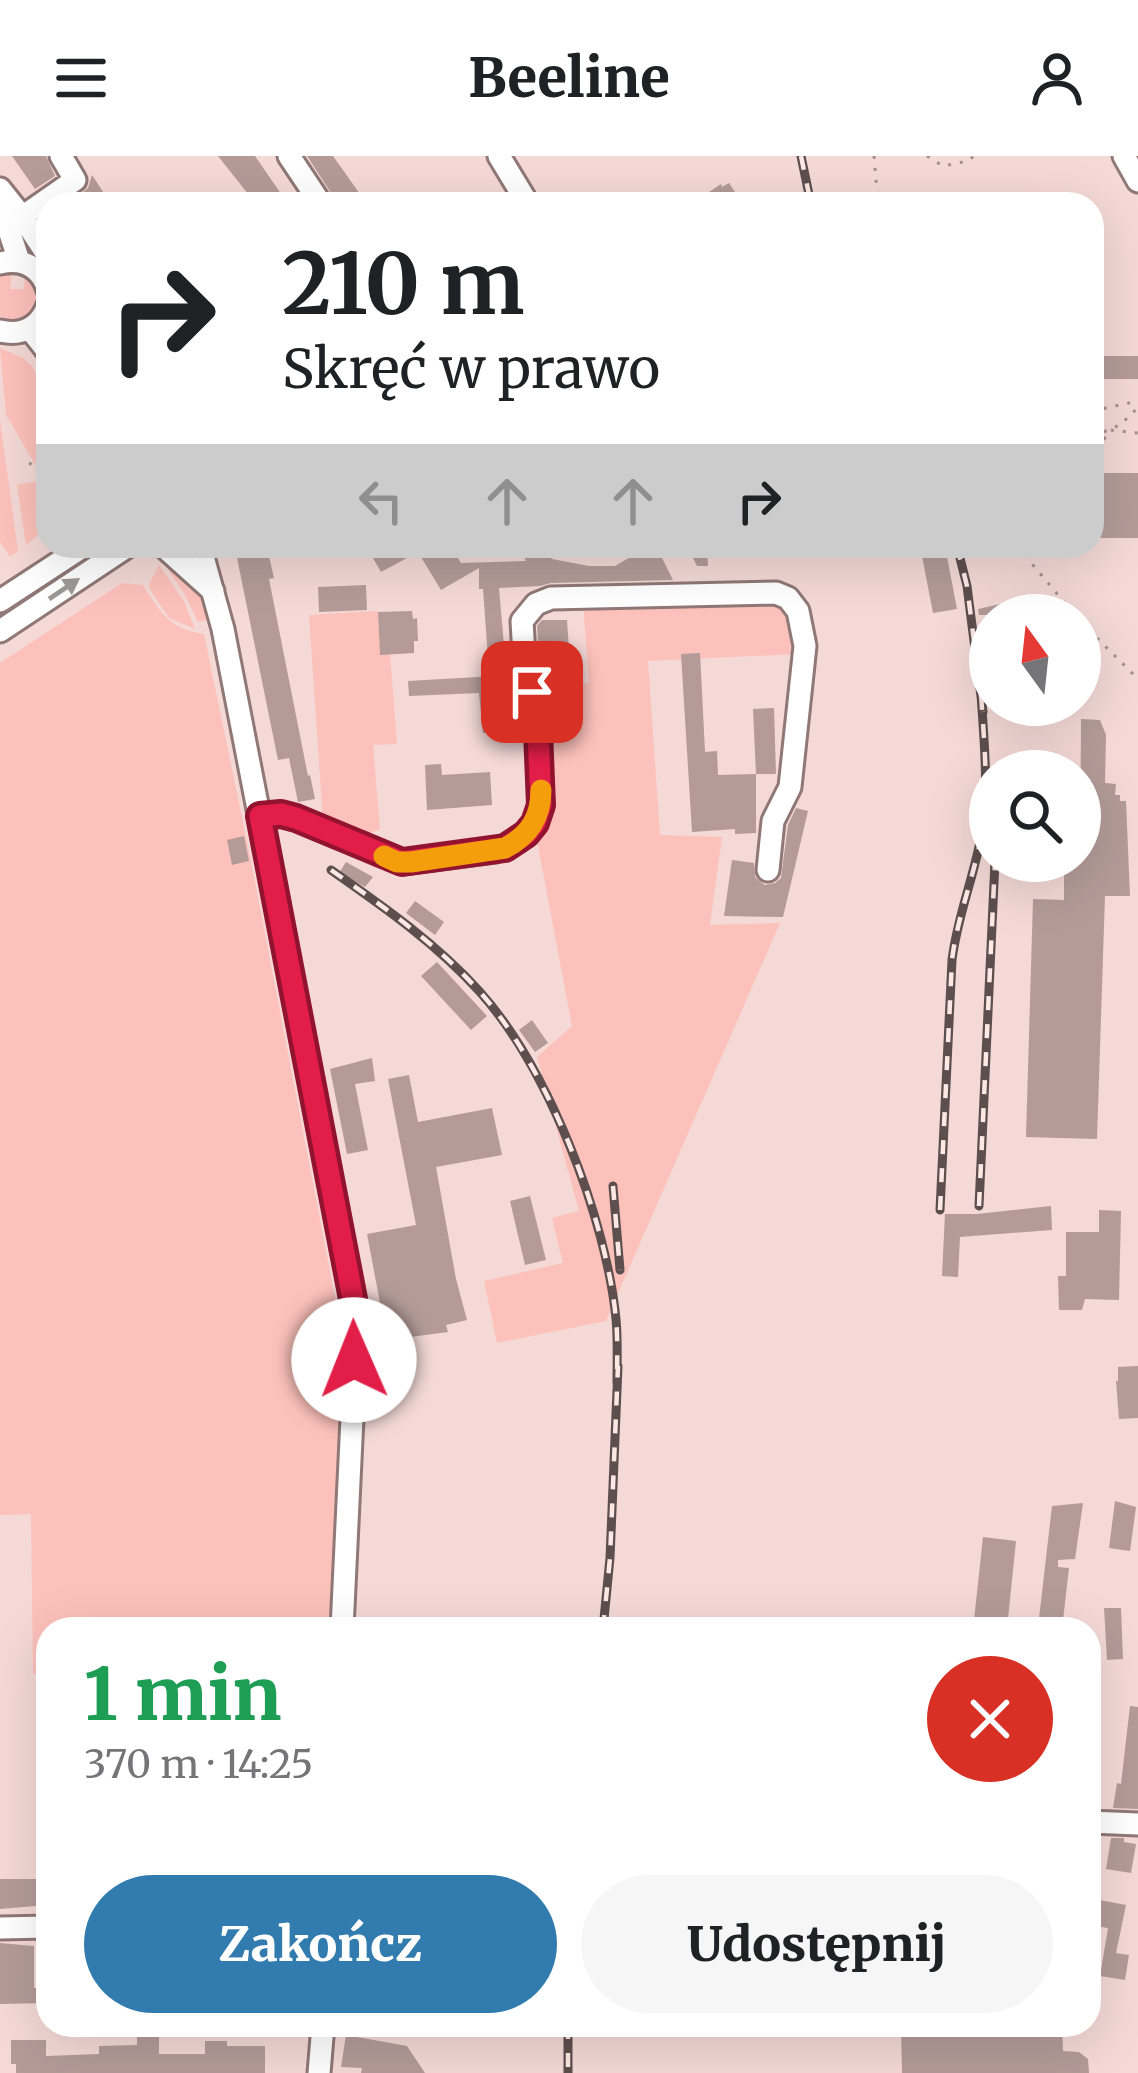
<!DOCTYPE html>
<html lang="pl">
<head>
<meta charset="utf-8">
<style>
  :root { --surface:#fff; --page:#f6f6f6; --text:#202124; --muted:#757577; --accent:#317bae }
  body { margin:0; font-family:Merriweather,serif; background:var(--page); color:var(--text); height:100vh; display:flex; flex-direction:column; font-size:45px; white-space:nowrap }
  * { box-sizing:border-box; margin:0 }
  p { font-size:39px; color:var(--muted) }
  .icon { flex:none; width:66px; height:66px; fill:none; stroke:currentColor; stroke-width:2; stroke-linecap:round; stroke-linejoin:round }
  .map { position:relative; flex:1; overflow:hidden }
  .side { position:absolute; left:36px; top:1461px; width:1065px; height:420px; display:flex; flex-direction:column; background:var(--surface); border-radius:36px; box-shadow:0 12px 48px #0002 }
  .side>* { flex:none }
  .top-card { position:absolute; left:36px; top:36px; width:1068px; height:366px; border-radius:36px; box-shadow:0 12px 48px #0002; background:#fff; color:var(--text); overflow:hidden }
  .needle { width:78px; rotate:345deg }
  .controls { position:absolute; left:969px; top:438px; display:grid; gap:24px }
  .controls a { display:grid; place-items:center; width:132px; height:132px; border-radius:50%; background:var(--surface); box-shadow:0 12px 48px #0002; font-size:60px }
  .pin { position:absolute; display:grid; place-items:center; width:102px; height:102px; color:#fff; margin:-51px; border-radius:24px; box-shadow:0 6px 18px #0006 }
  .me { position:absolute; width:132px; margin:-66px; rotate:359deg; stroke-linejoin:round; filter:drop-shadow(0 0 9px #0008) }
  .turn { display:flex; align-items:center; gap:42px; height:252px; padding:0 48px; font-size:54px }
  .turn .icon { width:156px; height:156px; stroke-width:2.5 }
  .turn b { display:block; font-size:84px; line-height:102px }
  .lanes { display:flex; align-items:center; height:114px; padding:0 48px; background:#0003; justify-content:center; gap:60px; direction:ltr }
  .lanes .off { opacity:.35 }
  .round { display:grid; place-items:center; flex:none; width:126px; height:126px; border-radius:63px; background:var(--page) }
  .headline { display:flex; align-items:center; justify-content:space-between; height:204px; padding:0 48px }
  h1 { font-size:72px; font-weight:800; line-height:90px; color:#1e9e55 }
  .primary-button { display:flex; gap:24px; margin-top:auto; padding:24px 48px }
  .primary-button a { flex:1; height:138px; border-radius:72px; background:var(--accent); color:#fff; font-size:48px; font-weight:800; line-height:138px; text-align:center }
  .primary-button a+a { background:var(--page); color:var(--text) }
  header { display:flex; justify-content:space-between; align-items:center; height:156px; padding:0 48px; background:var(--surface); font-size:54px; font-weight:800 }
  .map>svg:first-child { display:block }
  .green { fill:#fcc1ba }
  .building { fill:#b49b98 }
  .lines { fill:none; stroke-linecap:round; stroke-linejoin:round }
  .minor-casing { stroke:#8f7875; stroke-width:27 }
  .path { stroke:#a5908e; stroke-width:3; stroke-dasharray:3 9; stroke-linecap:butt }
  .minor { stroke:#fff; stroke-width:21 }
  .rail-casing { stroke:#5d4f4e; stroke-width:9 }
  .rail { stroke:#fde8e5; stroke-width:4.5; stroke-dasharray:14; stroke-linecap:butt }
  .oneway { fill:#9d9998 }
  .route-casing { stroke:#92132f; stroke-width:30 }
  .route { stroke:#e11d48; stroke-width:21 }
  .slow { stroke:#f59e0b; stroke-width:21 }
</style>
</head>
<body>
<header><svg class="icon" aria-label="menu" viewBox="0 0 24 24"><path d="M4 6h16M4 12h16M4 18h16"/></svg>Beeline<svg class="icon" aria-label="person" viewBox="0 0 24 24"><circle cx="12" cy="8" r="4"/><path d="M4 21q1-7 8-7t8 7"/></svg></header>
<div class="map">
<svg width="1138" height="1917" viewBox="0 0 1138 1917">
  <rect width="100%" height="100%" fill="#f4d9d6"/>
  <path class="green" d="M12,113L10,133H24L25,115L31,117L42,141C34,160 21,172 0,160V118Z
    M0,192L23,202L31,209L48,236V332L6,258Z
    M0,264L18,395L10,401L0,386Z
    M37,325C50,353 53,369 26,389L17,329Z
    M164,401L206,445L213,463L198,466L184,437L161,403Z
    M159,409L184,445L195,473L169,462L149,432V428Z
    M122,427L143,429C161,457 169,473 204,478L251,705L337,1152L345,1209L333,1473H48V1631H40V1519L33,1518L31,1358L0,1359V507Z
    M768,444C799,454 795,470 798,498L648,505L660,679L722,681L710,769L780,767L606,1165L497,1187L484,1125L563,1107L552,1062L579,1055L537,901L572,870L535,674L536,531L589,527L583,447Z
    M378,455L380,498H390L397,588L373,589L380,673L358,681L323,665L309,459Z"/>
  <path class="building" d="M12,0H46L55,20L35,33Z
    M218,0H255L288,48H256Z
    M307,0H333L367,48H336L333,40Z
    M92,19L111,48H78L74,43L88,32Z
    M729,27L743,48H691L721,28L722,31Z
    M1092,200H1138V223H1092Z
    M1092,317H1138V382H1092Z
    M243,390H263L264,396H268L274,422L269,423L308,620L310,619L315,643L298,646L289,602L278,604L235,392Z
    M366,390H451L461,407L526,405L518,390H546L552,403L589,410H615L639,396L635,390H656L673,424L551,427L540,430L499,432L505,501L488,502L483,433H479V412L441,434L418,396L381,416Z
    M687,390H707L708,410H697Z
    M920,390H945L957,453L933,457Z
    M366,429L367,454L319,456L318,431Z
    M1032,441L1036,459H979L978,453Z
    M412,455L413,463L417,462L418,485H414V497L380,499L378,456Z
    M542,464H567L571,522L543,523L540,514L537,470Z
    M700,497L705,596L717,595L718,619L756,618V677L735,678V673L692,676L681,498Z
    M495,520L499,576L483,577L479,537L409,540L408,525Z
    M774,552L776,618H756L753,553Z
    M1081,563L1100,564L1106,579L1105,627L1116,628L1115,639H1120V645H1126L1130,740H1105L1097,983L1026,981L1033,743L1064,744V705H1080Z
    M441,608L442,619L490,616L492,649L427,654L425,609Z
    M796,652L808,655L783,761L724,760L732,704L754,707L755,721L765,729L775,727L781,722L788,669Z
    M244,680L249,705L232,709L227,684Z
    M346,706L373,721L365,731L339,717Z
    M415,745L444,766L435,779L406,757Z
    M437,806L487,860L471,874L421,820Z
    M532,864L548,887L535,896L519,874Z
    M372,902L375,925L355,928L368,994L347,998L330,913Z
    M409,919L418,966L492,952L502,999L436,1011L456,1123L467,1164L446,1169L448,1176L387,1184L367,1078L416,1069L388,923Z
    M530,1040L546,1104L525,1109L510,1045Z
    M1051,1050L1052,1074L960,1081L958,1121L942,1120L945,1058H977Z
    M1099,1054L1121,1055L1119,1144L1085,1143L1082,1154H1059L1058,1120H1066V1076H1099Z
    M1138,1210V1262L1119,1263L1116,1225H1118V1211Z
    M1115,1345L1136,1351L1130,1395L1109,1392Z
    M1083,1347L1075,1403L1058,1404V1411L1069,1412L1062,1473L1038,1471L1052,1350Z
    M983,1381L1016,1385L1007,1473H973Z
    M1104,1452H1121L1123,1503L1107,1504Z
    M1130,1550L1138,1551V1653L1113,1652L1117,1627L1121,1628Z
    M1111,1682H1124V1686L1136,1688L1131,1717L1106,1713Z
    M0,1723H48V1749L0,1753Z
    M1089,1742L1126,1749L1116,1797L1129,1799L1125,1824L1100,1820L1108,1772L1089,1769Z
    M0,1787L34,1790V1832L48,1831V1847L0,1848Z
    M901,1869H1062L1063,1895L1079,1896L1088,1903L1089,1917H902Z
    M137,1870L159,1873V1898H205V1885H227V1890H265V1917H16V1908H11V1884H46V1900L99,1898V1890L137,1889Z
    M346,1879L407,1890L425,1917H361L362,1912L341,1911Z"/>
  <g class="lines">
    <g class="minor-casing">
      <path id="minor" d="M289,0L321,48
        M499,0L528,48
        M1124,0L1138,25
        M0,33L23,62L48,100
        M0,47L19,105
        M22,61L75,24L61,0
        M0,107C23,102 41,111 48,134
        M30,173L48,196
        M0,175C22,180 40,171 48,149
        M163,390L213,435
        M200,390L223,473L353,1143L356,1178L342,1473
        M0,445L84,390
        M0,475L128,390
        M260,660L281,658L296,661L402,707L495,695L518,685L527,678L539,657L541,639L537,551L525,517L522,465L536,448L551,442L776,437L788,442L798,455L805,490L790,631L773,665L768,714
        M1089,1666L1138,1668
        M0,1772L48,1771
        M319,1917L323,1869"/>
    </g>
    <path class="path" d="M874,0L878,48
      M927,0L943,10L968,5L974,0
      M1092,255L1138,245
      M1092,278C1114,275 1124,267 1138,251
      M1092,286L1104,283L1110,274L1138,277
      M29,307L48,317
      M1017,390L1075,459
      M1080,465L1138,523"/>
    <use href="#minor" class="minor"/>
    <g class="rail-casing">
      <path id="rail" d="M801,0L811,48
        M957,390L967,430L983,556
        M331,714C384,751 437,788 480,836C548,912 606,1061 616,1163C618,1184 617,1206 617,1227
        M613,1030L620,1114
        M979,1050L995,705
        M940,1054L952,804C957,763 972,726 980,686C990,638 984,586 981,538
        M603,1473L610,1402L618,1210
        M568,1869V1917"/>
    </g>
    <use href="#rail" class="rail"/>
  </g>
  <defs><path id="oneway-solid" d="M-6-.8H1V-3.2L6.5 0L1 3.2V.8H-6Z" transform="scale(3)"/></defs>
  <use class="oneway" href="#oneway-solid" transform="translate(64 433) rotate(-34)"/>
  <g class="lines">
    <g class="route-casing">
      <path id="route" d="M354,1204L353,1143L260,660L281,658L296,662L402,706L505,692L526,678L535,667L541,649L537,551L532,536"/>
    </g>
    <use href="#route" class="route"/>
    <path class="slow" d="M384,700L397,706H411L505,692C530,679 541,661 541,634"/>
  </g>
</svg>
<div class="controls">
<a><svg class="needle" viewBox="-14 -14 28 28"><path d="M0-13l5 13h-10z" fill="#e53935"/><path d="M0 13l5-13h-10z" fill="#757577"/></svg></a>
<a><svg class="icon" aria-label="search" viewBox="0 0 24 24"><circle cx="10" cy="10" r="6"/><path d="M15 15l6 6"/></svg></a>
</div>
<div class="pin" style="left:532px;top:536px;background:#d93025"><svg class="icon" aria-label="arrive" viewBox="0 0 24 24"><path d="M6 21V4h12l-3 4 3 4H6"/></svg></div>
<svg class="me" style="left:354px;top:1204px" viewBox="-20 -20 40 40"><circle r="19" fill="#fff"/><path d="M0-13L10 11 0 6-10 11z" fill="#e11d48"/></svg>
<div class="top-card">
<div class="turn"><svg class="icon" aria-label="right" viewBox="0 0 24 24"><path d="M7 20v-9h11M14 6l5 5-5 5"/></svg><div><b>210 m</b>Skręć w prawo</div></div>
<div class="lanes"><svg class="icon off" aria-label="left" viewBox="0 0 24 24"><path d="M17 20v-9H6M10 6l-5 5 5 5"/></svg><svg class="icon off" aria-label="ahead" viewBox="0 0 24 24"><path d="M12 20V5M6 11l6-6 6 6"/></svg><svg class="icon off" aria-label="ahead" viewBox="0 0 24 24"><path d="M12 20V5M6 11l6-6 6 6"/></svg><svg class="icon" aria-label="right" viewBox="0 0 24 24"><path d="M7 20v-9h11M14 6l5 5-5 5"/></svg></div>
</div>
<section class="side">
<div class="headline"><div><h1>1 min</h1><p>370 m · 14:25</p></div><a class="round" style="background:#d93025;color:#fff"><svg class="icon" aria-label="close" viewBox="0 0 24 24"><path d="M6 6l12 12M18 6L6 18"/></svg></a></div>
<div class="primary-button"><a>Zakończ</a><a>Udostępnij</a></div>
</section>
</div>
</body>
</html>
